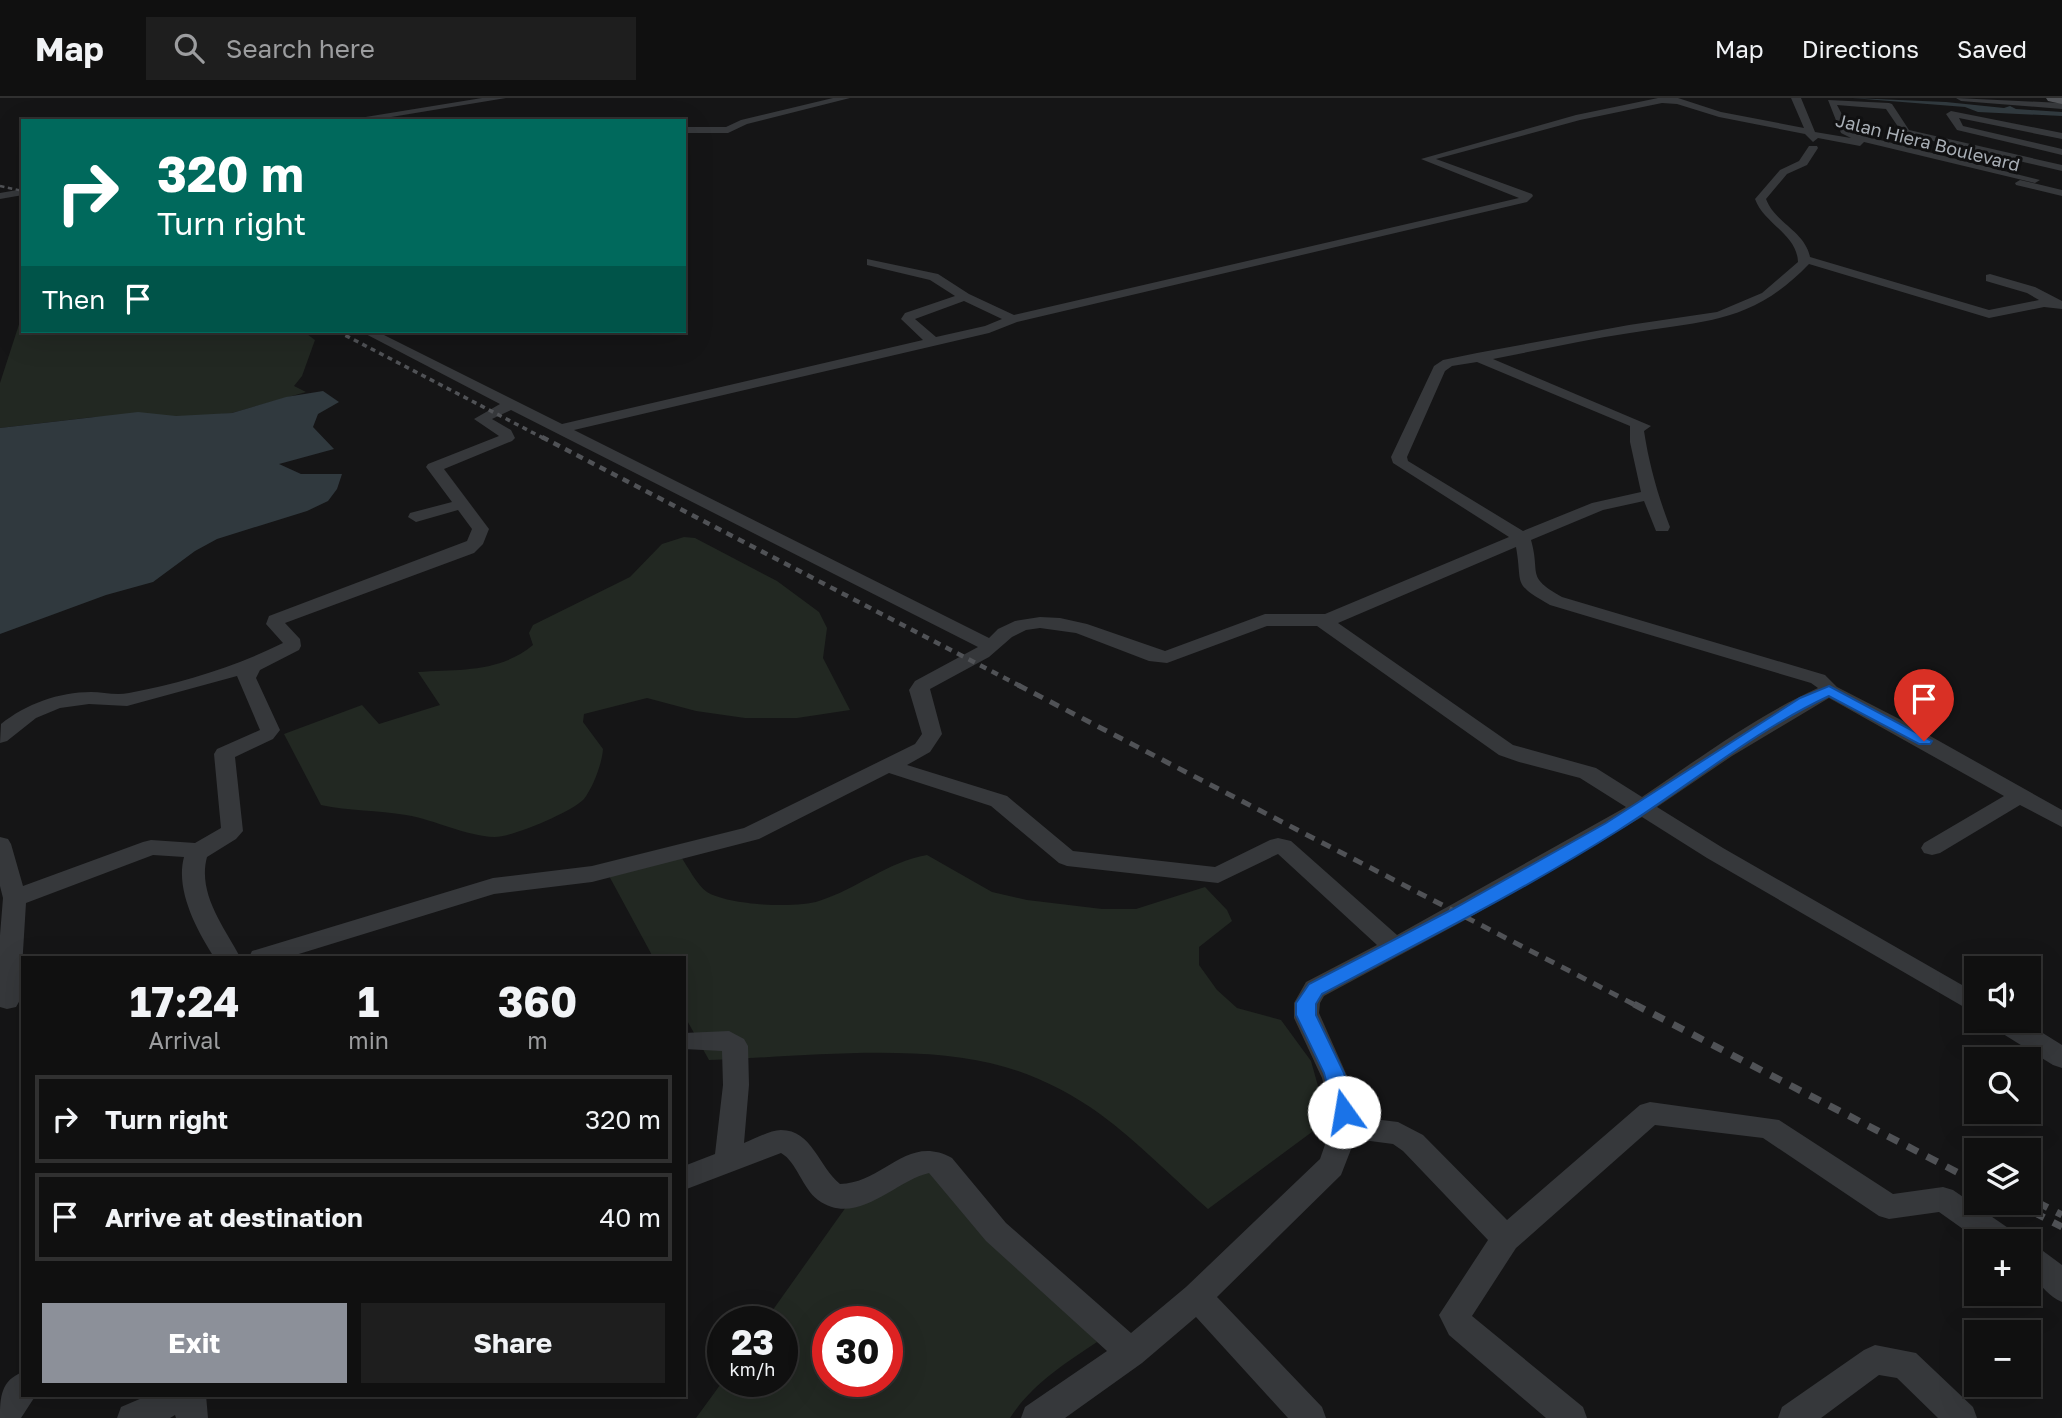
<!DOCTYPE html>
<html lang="en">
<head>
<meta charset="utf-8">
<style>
  :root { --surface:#101010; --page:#1e1e1e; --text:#f1f3f6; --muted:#9c9d9f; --line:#303030; --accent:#8c9099 }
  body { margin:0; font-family:"Golos Text",sans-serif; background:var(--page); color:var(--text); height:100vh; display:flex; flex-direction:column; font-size:26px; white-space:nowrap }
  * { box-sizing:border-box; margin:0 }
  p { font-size:23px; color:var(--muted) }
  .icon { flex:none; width:38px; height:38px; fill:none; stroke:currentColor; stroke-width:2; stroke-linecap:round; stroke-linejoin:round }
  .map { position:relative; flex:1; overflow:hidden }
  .drawer { position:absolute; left:21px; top:858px; width:665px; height:441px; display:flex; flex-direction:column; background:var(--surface); border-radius:0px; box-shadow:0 7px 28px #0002,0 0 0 2px var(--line) }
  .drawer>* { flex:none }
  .guide { position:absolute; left:21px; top:21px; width:665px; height:214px; border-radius:0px; box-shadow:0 7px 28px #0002,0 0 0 2px var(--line); background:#00695c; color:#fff; overflow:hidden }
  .tools { position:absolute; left:1964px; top:858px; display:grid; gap:14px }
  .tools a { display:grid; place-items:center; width:77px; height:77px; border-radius:0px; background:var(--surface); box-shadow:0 7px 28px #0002,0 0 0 2px var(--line); font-size:35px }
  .speed { position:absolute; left:707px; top:1208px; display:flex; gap:14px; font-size:35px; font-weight:700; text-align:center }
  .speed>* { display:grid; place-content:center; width:91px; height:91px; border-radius:50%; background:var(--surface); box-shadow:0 7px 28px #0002,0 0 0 2px var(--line); line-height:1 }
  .speed small { font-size:18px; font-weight:400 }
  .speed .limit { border:10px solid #d22; background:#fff; color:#111 }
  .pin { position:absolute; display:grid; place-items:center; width:60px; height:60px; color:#fff; margin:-72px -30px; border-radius:50% 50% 50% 0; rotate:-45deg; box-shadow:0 0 7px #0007 }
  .pin .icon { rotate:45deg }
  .me { position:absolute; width:77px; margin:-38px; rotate:347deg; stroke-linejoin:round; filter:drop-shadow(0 0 5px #0008) }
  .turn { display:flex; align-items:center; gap:24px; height:147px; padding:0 21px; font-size:32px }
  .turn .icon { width:91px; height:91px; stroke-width:2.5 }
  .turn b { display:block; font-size:49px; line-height:60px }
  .then { display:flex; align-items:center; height:66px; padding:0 21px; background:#0003; gap:14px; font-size:26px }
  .eta { display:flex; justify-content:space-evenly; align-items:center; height:119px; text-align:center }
  .eta b { font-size:42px; font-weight:700; line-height:49px }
  .primary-button { display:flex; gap:14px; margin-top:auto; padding:14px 21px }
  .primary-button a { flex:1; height:80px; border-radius:0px; background:var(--accent); color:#fff; font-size:28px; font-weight:700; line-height:80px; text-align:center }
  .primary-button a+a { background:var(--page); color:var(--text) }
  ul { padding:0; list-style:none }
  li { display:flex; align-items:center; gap:21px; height:88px; margin:0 14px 10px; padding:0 7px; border:4px solid var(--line); border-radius:0px }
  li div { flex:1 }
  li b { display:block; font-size:26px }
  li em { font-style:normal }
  header { display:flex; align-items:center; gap:42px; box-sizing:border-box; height:98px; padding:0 35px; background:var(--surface); border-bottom:2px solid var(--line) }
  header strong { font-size:33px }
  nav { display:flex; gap:38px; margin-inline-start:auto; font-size:24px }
  .search { width:490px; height:63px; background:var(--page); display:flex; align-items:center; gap:18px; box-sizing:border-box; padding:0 24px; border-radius:0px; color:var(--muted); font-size:26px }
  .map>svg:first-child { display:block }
  .green { fill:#222822; fill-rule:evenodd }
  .water { fill:#30393e }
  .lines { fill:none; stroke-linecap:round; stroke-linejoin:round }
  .street { fill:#36383b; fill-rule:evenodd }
  .primary { fill:#535559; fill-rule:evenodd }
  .rail-far4 { stroke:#505256; stroke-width:2.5; stroke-dasharray:4.5 3.5; stroke-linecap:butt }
  .rail-far3 { stroke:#505256; stroke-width:3.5; stroke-dasharray:5 4.5; stroke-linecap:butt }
  .rail-far2 { stroke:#505256; stroke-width:4.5; stroke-dasharray:7 6; stroke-linecap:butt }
  .rail-far1 { stroke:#505256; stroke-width:5; stroke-dasharray:10 8; stroke-linecap:butt }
  .rail { stroke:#505256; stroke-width:7; stroke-dasharray:12 10; stroke-linecap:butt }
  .route { fill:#1a73e8; stroke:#114b97; stroke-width:2 }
  .labels { text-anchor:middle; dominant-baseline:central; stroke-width:6; stroke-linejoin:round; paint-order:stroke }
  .far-street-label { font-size:18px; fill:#a8aeb5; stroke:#101011 }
</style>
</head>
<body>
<header>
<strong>Map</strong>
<div class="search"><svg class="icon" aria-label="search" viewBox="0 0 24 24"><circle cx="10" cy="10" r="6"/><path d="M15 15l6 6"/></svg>Search here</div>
<nav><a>Map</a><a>Directions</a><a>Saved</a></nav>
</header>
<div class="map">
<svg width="2062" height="1320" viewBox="0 0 2062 1320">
  <rect width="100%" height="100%" fill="#151516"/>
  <path class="green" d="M23,214V233H303L315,242L302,278L294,288L306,294L232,315L202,318L94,319L0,330V285Z
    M684,439L695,440L777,483L819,514L827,530L823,560L850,612L797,620H745L696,613L647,600L584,616L583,624L603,651C602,666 593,689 584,701C572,714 512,739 495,739C465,738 436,722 406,717C378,712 349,713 321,707L284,636L362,607L379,626L440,607L418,574C460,571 499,575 533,547L529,535L533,527L630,479L662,446Z
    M927,757L992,794L1027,802L1102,811H1136L1205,789L1227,812L1232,823L1199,849V867L1217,892L1237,910L1281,922L1311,963L1318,988L1320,1028L1208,1111C1173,1080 1138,1044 1100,1016C1072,996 1038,978 1005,969C922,944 797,959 709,962L684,917V859H653L608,776L681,759C688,769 697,787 707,794C728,807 795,811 819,803C857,791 887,764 927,757Z
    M921,1064L1002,1143L1097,1244C1064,1266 1032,1286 1010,1320H696L723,1283H782V1223H765L846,1109ZM828,1223H887V1283H828Z"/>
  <path class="water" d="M1852,0L1946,4L2004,10L2010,8L2016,11L2062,14V18L1978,14L1965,9Z
    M323,293L339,304L318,316L313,329L334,351L279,366L301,376H342L337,391L328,403L307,413L217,441L195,453L153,484L106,497L0,536V330L138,314L176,318L232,315L286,299Z"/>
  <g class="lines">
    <path class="street" d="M482,0H506L367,23H341Z
      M833,0H850L747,26L728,35H684V29H726L741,22Z
      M1658,0H1678L1721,14L1804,30L1791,0H1801L1815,34L1851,40L1841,35L1828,2L1889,5L1892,6L1909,32L2062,67V73L1903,36L1886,11L1837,7L1852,35L2040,82L2035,85L1864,44L1860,48L1818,40L1813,44L1805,36L1719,19L1677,6L1662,5L1580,22L1436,61L1532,96L1533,98L1527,104L1017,224L989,235L574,332L989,540L998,531L1015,523L1040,519L1060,520L1087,526L1165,553L1265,516H1325L1509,439L1393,365L1391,359L1434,268L1443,262L1477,255L1629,227L1717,214L1762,195L1798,164C1797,136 1764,126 1755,101L1780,72L1799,63L1809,48H1817L1818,50L1807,67L1787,76L1766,101C1775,125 1805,133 1810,159L1989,212L2039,202L2027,195L1986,183V177L1990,176L2035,189L2062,203V211L2044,209L1989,220L1809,166C1751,226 1706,222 1630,235C1584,242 1539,252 1493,261L1651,328L1644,333C1649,366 1658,398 1670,429L1668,433H1656L1644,403L1603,412L1531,442C1541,477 1525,478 1562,499L1825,577L1837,589L1907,625L2062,712V729L2020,707L1940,755L1932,757L1924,755L1921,750L1924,745L2004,698L1829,600L1732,658L1657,709L1723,750L1976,895V916L1707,760L1642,719L1467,821L1324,898L1320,905L1319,915L1348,980L1357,1019L1398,1024L1423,1037L1507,1122L1640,1007L1650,1004L1779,1022L1893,1096L1943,1089L1953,1092L2014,1134L2019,1143H1980L1939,1114L1889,1121L1879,1118L1763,1040L1655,1027L1516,1150L1472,1218L1583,1309L1587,1320H1546L1449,1237L1439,1217L1488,1142L1403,1053L1393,1046L1355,1041L1341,1077L1217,1199L1322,1309L1326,1320H1288L1196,1219L1142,1265L1065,1320H1021L1025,1309L1107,1253L986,1143L929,1075C894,1083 857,1130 818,1102C802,1090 797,1064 781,1055L684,1092V1068L715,1056L723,987L722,953L684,951V935L729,933L744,941L748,948L749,987L744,1045C755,1041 770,1032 781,1032C812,1032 819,1069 840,1086C884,1085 907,1035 952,1060L1006,1125L1131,1235L1186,1189L1320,1061L1328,1038L1329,1009L1322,980L1294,920V905L1306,884L1377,847L1278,756L1218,785L1067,768L1059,765L991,708L889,675L759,741L592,784L494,796L289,859H249L252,853L493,780L592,768L744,730L915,646L922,636L909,592L915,583L978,549L511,312L492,321L511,332L515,340L512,343L444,371L489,431L483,446L474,455L285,525L300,541L301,548L299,552L260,572L256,580L280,632L273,641L235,659L243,733L236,741L207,759C197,796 225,830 240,859H214C197,833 175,792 184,759L153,757L26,805L20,902L16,909L7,911L0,909V837L3,800L0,788V739L8,741L11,746L23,788L143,744L151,742L195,745L221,730L214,656L217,651L260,632L237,578L127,608L89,606L60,610L36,620L7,643L0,645L1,626C26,606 59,594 91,594C103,594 116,598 129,595C181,585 235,569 283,545L266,526L269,518L467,443L472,431L458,412L416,424L408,419L410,415L452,404L426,369L428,366L499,338L474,321L500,306L360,233H376L562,326L923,242L901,221L905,215L955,198L930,182L867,167V161L938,176L969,196L1014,217L1519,100L1421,61L1576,17ZM964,203L1002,221L985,228L936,239L915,221ZM1477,264L1630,328V344L1641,394L1592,405L1523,433L1408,363L1407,359L1445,273L1452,268ZM1516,449C1523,487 1511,485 1550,507L1811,585L1818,590C1756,618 1698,661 1642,699L1596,670L1513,647L1338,525ZM1267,528H1317L1499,657L1519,664L1580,680L1626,709L1397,837L1291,743L1278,740L1270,742L1215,769L1073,753L1007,698L907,667L930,654L942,636L930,591L989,559L1012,539L1026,532L1040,530L1076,535L1149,563L1167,565Z
      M1956,0L2062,5V11L1961,3Z
      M1951,13L2062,35V41L1959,20L1963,28L2062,51V57L1957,32L1946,16Z
      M2020,82L2062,92V98L2016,87L2015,85Z
      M23,91V97L0,101V95Z
      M1988,922H2022L2062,947V970L2053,967L1992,929Z
      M2028,1146L2039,1150L2062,1167V1204C2047,1198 2041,1185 2028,1176Z
      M1875,1247L1916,1255L1973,1309L1977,1320H1938L1897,1280L1879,1277L1821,1320H1778L1782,1309L1864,1252Z
      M23,1274V1297H36L34,1300L21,1320H0C0,1299 1,1282 23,1274Z
      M149,1297H206L208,1320H176L175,1317L170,1320H117L121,1309Z"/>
    <path class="primary" d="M2046,0H2062V6L2048,3Z"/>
    <path class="rail-far4" d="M0,88L23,93"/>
    <path class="rail-far3" d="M337,233L545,341"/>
    <path class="rail-far2" d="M542,339L1022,589"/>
    <path class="rail-far1" d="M1018,587L1637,908"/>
    <path class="rail" d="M1634,906L1976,1084
      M2014,1104L2062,1129
      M2037,1104L2062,1117"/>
  </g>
  <path class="route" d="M1829,588L1932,643L1930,646H1919L1829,598C1754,633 1689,688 1619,732C1524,792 1422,843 1322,896L1316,906V917L1344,975L1354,1014L1351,1020L1344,1023L1336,1020L1324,975L1296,917V905L1309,886L1453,811L1606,725L1800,600Z"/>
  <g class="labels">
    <g class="far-street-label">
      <text transform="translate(1928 44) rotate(14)">Jalan Hiera Boulevard</text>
    </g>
  </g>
</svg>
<div class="tools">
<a><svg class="icon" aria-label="sound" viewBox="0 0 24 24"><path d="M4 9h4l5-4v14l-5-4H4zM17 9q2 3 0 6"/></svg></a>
<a><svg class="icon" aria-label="search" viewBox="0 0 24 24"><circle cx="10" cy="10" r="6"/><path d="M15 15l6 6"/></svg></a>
<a><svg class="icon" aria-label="layers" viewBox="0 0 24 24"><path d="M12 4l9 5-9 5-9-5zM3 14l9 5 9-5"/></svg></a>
<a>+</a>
<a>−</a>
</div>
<div class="speed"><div>23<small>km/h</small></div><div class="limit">30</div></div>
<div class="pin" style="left:1924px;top:643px;background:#d93025"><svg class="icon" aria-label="arrive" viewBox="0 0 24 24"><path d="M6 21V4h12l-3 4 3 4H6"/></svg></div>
<svg class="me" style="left:1344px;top:1014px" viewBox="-20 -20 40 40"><circle r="19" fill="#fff"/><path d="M0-13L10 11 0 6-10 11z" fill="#1a73e8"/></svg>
<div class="guide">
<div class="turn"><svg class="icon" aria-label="right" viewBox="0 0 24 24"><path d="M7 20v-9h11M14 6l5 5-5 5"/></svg><div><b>320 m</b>Turn right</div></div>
<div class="then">Then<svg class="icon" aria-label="arrive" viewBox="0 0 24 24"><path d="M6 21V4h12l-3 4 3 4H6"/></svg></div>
</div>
<section class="drawer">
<div class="eta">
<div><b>17:24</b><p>Arrival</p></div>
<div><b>1</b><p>min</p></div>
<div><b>360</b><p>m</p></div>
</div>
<ul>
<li><svg class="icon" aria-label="right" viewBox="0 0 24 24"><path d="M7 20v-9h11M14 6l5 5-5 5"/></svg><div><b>Turn right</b></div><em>320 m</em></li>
<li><svg class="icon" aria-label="arrive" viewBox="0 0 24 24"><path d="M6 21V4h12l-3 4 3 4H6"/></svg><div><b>Arrive at destination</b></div><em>40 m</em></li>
</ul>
<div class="primary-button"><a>Exit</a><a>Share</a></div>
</section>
</div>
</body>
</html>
